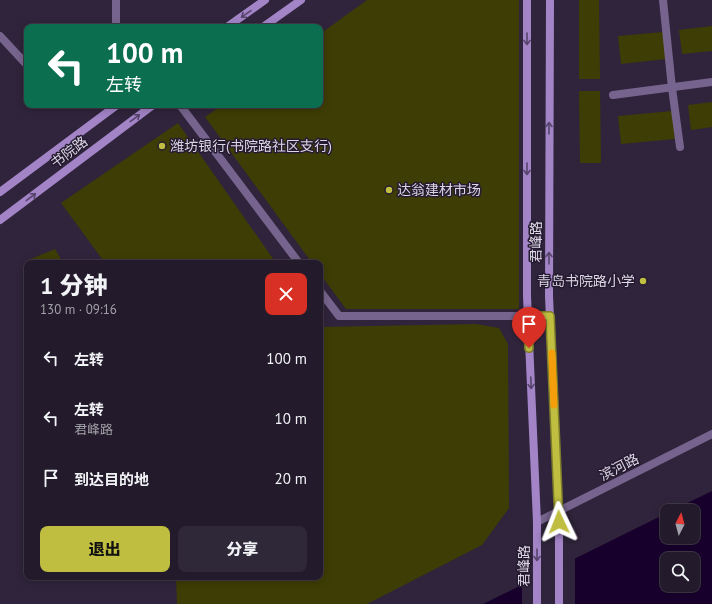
<!DOCTYPE html>
<html lang="zh">
<head>
<meta charset="utf-8">
<style>
  :root { --surface:#231b2c; --page:#2f2838; --text:#f1f3f6; --muted:#a3a1a9; --line:#403948; --accent:#c0be40 }
  body { margin:0; font-family:"PT Sans","Noto Sans SC",sans-serif; background:var(--page); color:var(--text); height:100vh; display:flex; flex-direction:column; font-size:15px; white-space:nowrap }
  * { box-sizing:border-box; margin:0 }
  p { font-size:13px; color:var(--muted) }
  .icon { flex:none; width:22px; height:22px; fill:none; stroke:currentColor; stroke-width:2; stroke-linecap:round; stroke-linejoin:round }
  .map { position:relative; flex:1; overflow:hidden }
  .side { position:absolute; left:24px; top:260px; width:299px; height:320px; display:flex; flex-direction:column; background:var(--surface); border-radius:8px; box-shadow:0 2px 10px #0003,0 0 0 1px var(--line) }
  .side>* { flex:none }
  .guide { position:absolute; left:24px; top:24px; width:299px; height:84px; border-radius:8px; box-shadow:0 2px 10px #0003,0 0 0 1px var(--line); background:#0b6e4f; color:#fff; overflow:hidden }
  .needle { width:26px; rotate:6deg }
  .fabs { position:absolute; left:660px; top:504px; display:grid; gap:8px }
  .fabs a { display:grid; place-items:center; width:40px; height:40px; border-radius:8px; background:var(--surface); box-shadow:0 2px 10px #0003,0 0 0 1px var(--line); font-size:20px }
  .pin { position:absolute; display:grid; place-items:center; width:34px; height:34px; color:#fff; margin:-41px -17px; border-radius:50% 50% 50% 0; rotate:-45deg; box-shadow:0 0 4px #0007 }
  .pin .icon { rotate:45deg }
  .me { position:absolute; width:44px; margin:-22px; rotate:358deg; stroke-linejoin:round; filter:drop-shadow(0 0 3px #0008) }
  .turn { display:flex; align-items:center; gap:14px; height:84px; padding:0 16px; font-size:18px }
  .turn .icon { width:52px; height:52px; stroke-width:2.5 }
  .turn b { display:block; font-size:28px; line-height:34px }
  .round { display:grid; place-items:center; flex:none; width:42px; height:42px; border-radius:8px; background:var(--page) }
  .summary { display:flex; align-items:center; justify-content:space-between; height:68px; padding:0 16px }
  h1 { font-size:24px; font-weight:800; line-height:30px }
  .cta { display:flex; gap:8px; margin-top:auto; padding:8px 16px }
  .cta a { flex:1; height:46px; border-radius:8px; background:var(--accent); color:#111; font-size:16px; font-weight:800; line-height:46px; text-align:center }
  .cta a+a { background:var(--page); color:var(--text) }
  ul { padding:0; list-style:none }
  li { display:flex; align-items:center; gap:12px; height:60px; padding:0 16px }
  li div { flex:1 }
  li b { display:block; font-size:15px }
  li em { font-style:normal }
  .map>svg:first-child { display:block }
  .water { fill:#18002d; fill-rule:evenodd }
  .pier { fill:#2f243b }
  .building { fill:#3e3d05 }
  .lines { fill:none; stroke-linecap:round; stroke-linejoin:round }
  .service { stroke:#77648e; stroke-width:8 }
  .minor { stroke:#77648e; stroke-width:8 }
  .tertiary { stroke:#77648e; stroke-width:8 }
  .secondary { stroke:#a284c7; stroke-width:8 }
  .oneway { stroke:#57456d }
  .route-casing { stroke:#7d7c2a; stroke-width:10 }
  .route { stroke:#c0be40; stroke-width:7 }
  .slow { stroke:#f59e0b; stroke-width:7 }
  .poi-dot { fill:#c0be40; stroke:#251b31; stroke-width:1.5 }
  .labels { text-anchor:middle; dominant-baseline:central; stroke-width:3; stroke-linejoin:round; paint-order:stroke }
  .poi-label { font-size:14px; fill:#dbd5e4; stroke:#251b31; text-anchor:start }
  .street-label { font-size:14px; fill:#dbd5e4; stroke:#251b31 }
</style>
</head>
<body>
<div class="map">
<svg width="712" height="604" viewBox="0 0 712 604">
  <rect width="100%" height="100%" fill="#2f243b"/>
  <path class="water" d="M712,491V604H483L667,513V537H693V511H671ZM667,559H693V585H667Z"/>
  <path class="pier" d="M575,556V604H522V582Z"/>
  <path class="building" d="M367,0H519V309H346L320,274V263H312L205,117L222,105H320V34Z
    M579,0H599L600,79H579Z
    M712,26V51L682,54L679,30Z
    M663,32L666,59L621,64L618,36Z
    M579,91H600L601,163H580Z
    M712,102V127L691,130L688,105Z
    M672,111L675,139L621,144L618,116Z
    M178,123L276,263H105L61,203Z
    M55,249L63,263H27L26,261Z
    M476,324L499,328L508,344L509,508L482,545L367,604H177L176,577H320V327Z"/>
  <g class="lines">
    <path class="service" d="M180,105L299,263
      M320,291L339,316H550"/>
    <path class="minor" d="M116,0V27
      M663,0L672,88L680,147
      M0,36L27,65
      M613,95L712,82"/>
    <path class="tertiary" d="M537,522L712,434"/>
    <path class="secondary" d="M527,0V296L537,522V604
      M550,0L549,296L559,522V604
      M227,27L265,0
      M263,27L301,0
      M0,192L117,105
      M0,220L153,105"/>
  </g>
  <defs><path id="oneway-shaft" d="M-6 0H5M1.5-3L5.5 0L1.5 3" fill="none" stroke-width="1.6" stroke-linecap="round" stroke-linejoin="round"/></defs>
  <g class="oneway">
    <use href="#oneway-shaft" transform="translate(246 14) rotate(145)"/>
    <use href="#oneway-shaft" transform="translate(527 39) rotate(90)"/>
    <use href="#oneway-shaft" transform="translate(135 118) rotate(-36)"/>
    <use href="#oneway-shaft" transform="translate(549 128) rotate(-90)"/>
    <use href="#oneway-shaft" transform="translate(527 169) rotate(90)"/>
    <use href="#oneway-shaft" transform="translate(31 197) rotate(-37)"/>
    <use href="#oneway-shaft" transform="translate(549 258) rotate(-90)"/>
    <use href="#oneway-shaft" transform="translate(531 383) rotate(88)"/>
    <use href="#oneway-shaft" transform="translate(537 555) rotate(90)"/>
  </g>
  <g class="lines">
    <g class="route-casing">
      <path id="route" d="M529,348L528,316H550L559,522"/>
    </g>
    <use href="#route" class="route"/>
    <path class="slow" d="M552,353L554,405"/>
  </g>
  <g class="poi-dot">
    <circle cx="162" cy="146" r="4"/>
    <circle cx="389" cy="190" r="4"/>
    <circle cx="643" cy="281" r="4"/>
  </g>
  <g class="labels">
    <g class="poi-label">
      <text x="170" y="146">潍坊银行(书院路社区支行)</text>
      <text x="397" y="190">达翁建材市场</text>
      <text x="635" y="281" text-anchor="end">青岛书院路小学</text>
    </g>
    <g class="street-label">
      <text transform="translate(69 152) rotate(-37)">书院路</text>
      <text transform="translate(536 242) rotate(-90)">君峰路</text>
      <text transform="translate(619 467) rotate(-27)">滨河路</text>
      <text transform="translate(524 566) rotate(-90)">君峰路</text>
    </g>
  </g>
</svg>
<div class="fabs">
<a><svg class="needle" viewBox="-14 -14 28 28"><path d="M0-13l5 13h-10z" fill="#e53935"/><path d="M0 13l5-13h-10z" fill="#a3a1a9"/></svg></a>
<a><svg class="icon" aria-label="search" viewBox="0 0 24 24"><circle cx="10" cy="10" r="6"/><path d="M15 15l6 6"/></svg></a>
</div>
<div class="pin" style="left:529px;top:348px;background:#d93025"><svg class="icon" aria-label="arrive" viewBox="0 0 24 24"><path d="M6 21V4h12l-3 4 3 4H6"/></svg></div>
<svg class="me" style="left:559px;top:522px" viewBox="-20 -20 40 40"><path d="M0-17L14 15 0 8-14 15z" fill="#c0be40" stroke="#fff" stroke-width="4"/></svg>
<div class="guide">
<div class="turn"><svg class="icon" aria-label="left" viewBox="0 0 24 24"><path d="M17 20v-9H6M10 6l-5 5 5 5"/></svg><div><b>100 m</b>左转</div></div>
</div>
<section class="side">
<div class="summary"><div><h1>1 分钟</h1><p>130 m · 09:16</p></div><a class="round" style="background:#d93025;color:#fff"><svg class="icon" aria-label="close" viewBox="0 0 24 24"><path d="M6 6l12 12M18 6L6 18"/></svg></a></div>
<ul>
<li><svg class="icon" aria-label="left" viewBox="0 0 24 24"><path d="M17 20v-9H6M10 6l-5 5 5 5"/></svg><div><b>左转</b></div><em>100 m</em></li>
<li><svg class="icon" aria-label="left" viewBox="0 0 24 24"><path d="M17 20v-9H6M10 6l-5 5 5 5"/></svg><div><b>左转</b><p>君峰路</p></div><em>10 m</em></li>
<li><svg class="icon" aria-label="arrive" viewBox="0 0 24 24"><path d="M6 21V4h12l-3 4 3 4H6"/></svg><div><b>到达目的地</b></div><em>20 m</em></li>
</ul>
<div class="cta"><a>退出</a><a>分享</a></div>
</section>
</div>
</body>
</html>
